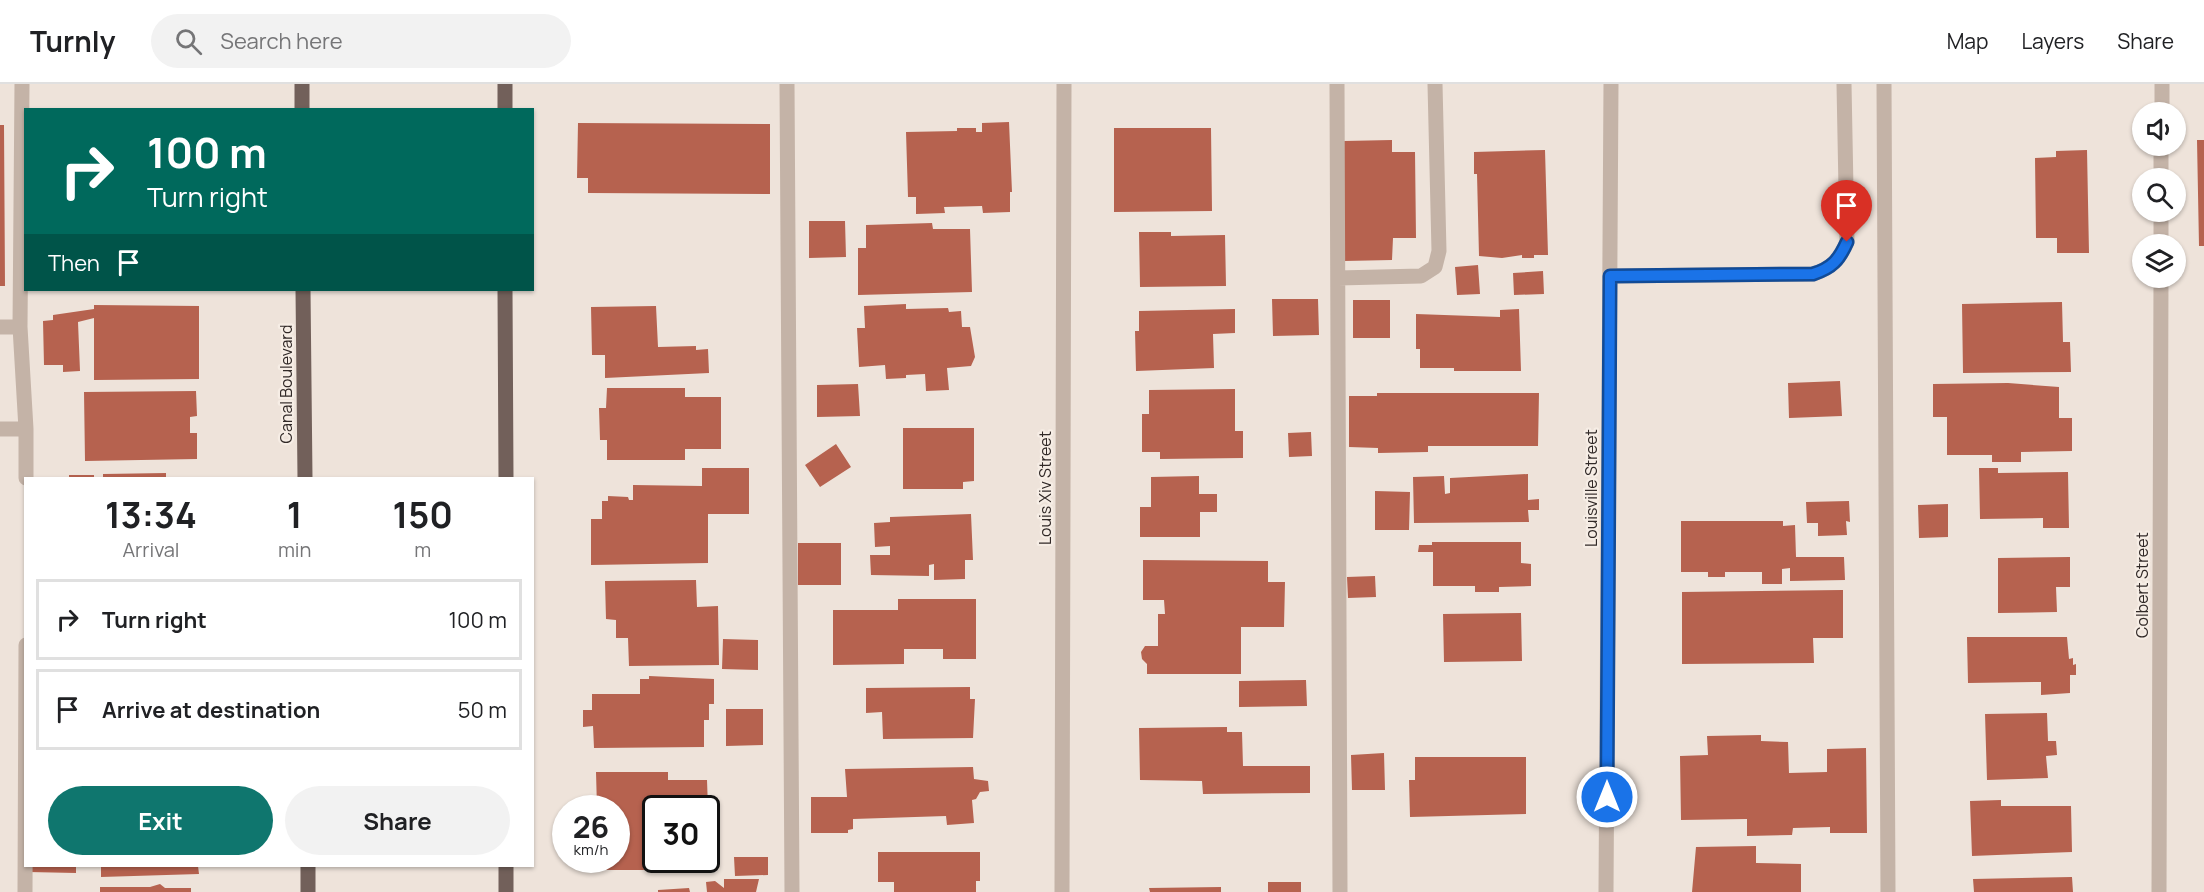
<!DOCTYPE html>
<html lang="en">
<head>
<meta charset="utf-8">
<style>
  :root { --surface:#fff; --page:#f2f2f2; --text:#202124; --muted:#757577; --line:#e0e0e0; --accent:#0f766e }
  body { margin:0; font-family:Manrope,sans-serif; background:var(--page); color:var(--text); height:100vh; display:flex; flex-direction:column; font-size:22px; white-space:nowrap }
  * { box-sizing:border-box; margin:0 }
  p { font-size:20px; color:var(--muted) }
  .icon { flex:none; width:33px; height:33px; fill:none; stroke:currentColor; stroke-width:2; stroke-linecap:round; stroke-linejoin:round }
  .map { position:relative; flex:1; overflow:hidden }
  .details { position:absolute; left:24px; top:393px; width:510px; height:390px; display:flex; flex-direction:column; background:var(--surface); border-radius:0px; box-shadow:0 2px 4px #0004 }
  .details>* { flex:none }
  .top-card { position:absolute; left:24px; top:24px; width:510px; height:183px; border-radius:0px; box-shadow:0 2px 4px #0004; background:#00695c; color:#fff; overflow:hidden }
  .tools { position:absolute; left:2132px; top:18px; display:grid; gap:12px }
  .tools a { display:grid; place-items:center; width:54px; height:54px; border-radius:50%; background:var(--surface); box-shadow:0 2px 4px #0004; font-size:30px }
  .speed { position:absolute; left:552px; top:711px; display:flex; gap:12px; font-size:30px; font-weight:700; text-align:center }
  .speed>* { display:grid; place-content:center; width:78px; height:78px; border-radius:50%; background:var(--surface); box-shadow:0 2px 4px #0004; line-height:1 }
  .speed small { font-size:15px; font-weight:400 }
  .speed .limit { border:3px solid #111; border-radius:9px; background:#fff; color:#111 }
  .pin { position:absolute; display:grid; place-items:center; width:51px; height:51px; color:#fff; margin:-62px -26px; border-radius:50% 50% 50% 0; rotate:-45deg; box-shadow:0 0 6px #0007 }
  .pin .icon { rotate:45deg }
  .me { position:absolute; width:66px; margin:-33px; rotate:0deg; stroke-linejoin:round; filter:drop-shadow(0 0 4px #0008) }
  .turn { display:flex; align-items:center; gap:21px; height:126px; padding:0 24px; font-size:27px }
  .turn .icon { width:78px; height:78px; stroke-width:2.5 }
  .turn b { display:block; font-size:42px; line-height:51px }
  .then { display:flex; align-items:center; height:57px; padding:0 24px; background:#0003; gap:12px; font-size:22px }
  .eta { display:flex; justify-content:space-evenly; align-items:center; height:102px; text-align:center }
  .eta b { font-size:36px; font-weight:700; line-height:42px }
  .button { display:flex; gap:12px; margin-top:auto; padding:12px 24px }
  .button a { flex:1; height:69px; border-radius:36px; background:var(--accent); color:#fff; font-size:24px; font-weight:700; line-height:69px; text-align:center }
  .button a+a { background:var(--page); color:var(--text) }
  ul { padding:0; list-style:none }
  li { display:flex; align-items:center; gap:18px; height:81px; margin:0 12px 9px; padding:0 12px; border:3px solid var(--line); border-radius:0px }
  li div { flex:1 }
  li b { display:block; font-size:22px }
  li em { font-style:normal }
  header { display:flex; align-items:center; gap:36px; box-sizing:border-box; height:84px; padding:0 30px; background:var(--surface); border-bottom:2px solid var(--line) }
  header strong { font-size:28px }
  nav { display:flex; gap:33px; margin-inline-start:auto; font-size:21px }
  .search { width:420px; height:54px; background:var(--page); display:flex; align-items:center; gap:15px; box-sizing:border-box; padding:0 21px; border-radius:33px; color:var(--muted); font-size:22px }
  .map>svg:first-child { display:block }
  .building { fill:#b6624f }
  .lines { fill:none; stroke-linecap:round; stroke-linejoin:round }
  .minor { stroke:#c4b3a7; stroke-width:15 }
  .major { stroke:#72605a; stroke-width:15 }
  .route-casing { stroke:#114b97; stroke-width:15 }
  .route { stroke:#1a73e8; stroke-width:10 }
  .labels { text-anchor:middle; dominant-baseline:central; stroke-width:4.5; stroke-linejoin:round; paint-order:stroke }
  .street-label { font-size:16px; fill:#312927; stroke:#f6ede5 }
</style>
</head>
<body>
<header>
<strong>Turnly</strong>
<div class="search"><svg class="icon" aria-label="search" viewBox="0 0 24 24"><circle cx="10" cy="10" r="6"/><path d="M15 15l6 6"/></svg>Search here</div>
<nav><a>Map</a><a>Layers</a><a>Share</a></nav>
</header>
<div class="map">
<svg width="2204" height="808" viewBox="0 0 2204 808">
  <rect width="100%" height="100%" fill="#eee3da"/>
  <path class="building" d="M1009,38L1012,108H1010V128L983,129L982,122L944,123L945,129L916,130V113H908L906,48L957,47V44H976V48H982V39Z
    M578,39L770,40V110L588,109V94H577Z
    M0,41H4L5,202H0Z
    M1114,44H1211L1212,127L1114,128Z
    M1392,56V68H1415L1416,154H1393L1392,176L1344,177V57Z
    M2197,56H2204V162H2199Z
    M1545,66L1548,171H1534V174H1522V171L1502,174L1479,172L1477,90H1474V68Z
    M2087,66L2089,169H2057V154H2036L2035,74L2056,73V67Z
    M809,137H845L846,173L809,174Z
    M932,139L933,145H970L972,208L858,211V164H866V141Z
    M1139,148H1171V152L1225,151L1226,202L1140,203Z
    M1478,181L1480,210L1457,211L1455,183Z
    M1543,187L1544,210L1514,211L1513,189Z
    M1272,215H1318L1319,251L1273,252Z
    M1353,216H1390V254H1353Z
    M2062,218L2063,258H2070L2071,288L1963,289L1962,220Z
    M906,220V225L948,224L949,228L961,227L962,243H970L975,273L971,282L947,284L949,306L926,307L925,290L906,291V294L886,295L885,281L859,283L857,244H865L864,222Z
    M94,221L199,222V295L94,296V234L78,238L80,287L63,288V281H44L43,237L53,236V231L94,225Z
    M656,222L658,263L696,262V266L708,265L709,289L605,294V271H592L591,223Z
    M1235,225V249L1213,250L1214,284L1136,287L1135,247H1139V227Z
    M1519,225L1521,287H1454V284H1420V265H1416V230L1500,233V226Z
    M1840,297L1842,332L1789,334L1788,299Z
    M2008,299L2059,303V334H2072V367L2021,368V378H1992V371H1947V333H1933V300Z
    M858,300L860,332L817,333V301Z
    M607,304H685V313H721V365H685V376H607V356H600L599,324H606Z
    M1235,305V347H1243V374L1160,375V368H1142V330H1149V306Z
    M196,307L197,332L190,333V349H197V375L85,377L84,308Z
    M1377,309H1539L1538,362H1428V368L1378,369V364L1349,363V312H1377Z
    M903,344H974V397L963,398V405H903Z
    M1311,348L1312,372L1289,373L1288,349Z
    M836,360L851,383L820,403L805,381Z
    M702,384H749V430H708V479L591,481V435H602V417H608V412L628,413L629,416H633V401L702,402Z
    M1979,384H1998V389L2068,388L2069,444H2043V434L1980,435Z
    M166,389V394H103V390Z
    M1528,390V416L1539,415V426H1528L1529,438L1414,439L1413,393L1444,392L1445,410L1450,409V394Z
    M69,391H94V394H69Z
    M1199,392V410H1217V428H1200V453H1140V423H1151V393Z
    M1375,407L1410,408L1409,446H1375Z
    M1849,417L1850,438L1846,437L1847,451L1818,452V439H1807L1806,418Z
    M1948,420V453L1919,454L1918,421Z
    M971,430L973,476H965V495L934,496V480L929,481V492L871,491L870,471H890V462L875,463L874,439L890,438V433Z
    M1681,437H1783V442L1795,441L1796,473H1844L1845,496L1790,497V484L1782,485V500H1762V488H1725V493H1708V488H1681Z
    M1432,458H1521V479L1531,480V502L1499,503V508H1475V502H1433V468H1418L1419,461H1432Z
    M798,459H841V501H798Z
    M2070,473V503H2056L2057,528L1998,529V474Z
    M1143,476L1268,477V498H1285L1284,543H1241V590H1147V580L1142,575L1141,568L1145,562H1158V530H1165L1164,516H1143Z
    M1375,492L1376,513L1348,514L1347,493Z
    M696,496L697,523L718,522L719,581L629,582L628,554H616V536L606,535L605,497Z
    M1843,506V554H1813L1814,579L1682,580V508Z
    M898,515H976V575H943V565H904V580L833,581V526H898Z
    M1521,529L1522,577L1444,578L1443,530Z
    M1967,553H2067L2069,575L2073,574V581L2076,580V591H2070V609L2041,611V598L1968,599Z
    M723,555L758,556V586L722,585Z
    M649,592L714,595V620H709V636H704V663L594,664L593,642L583,643V626H592V610H640V595H649Z
    M1306,596L1307,622L1239,623V597Z
    M970,603V615H975L973,654L883,655L882,628L866,629V604Z
    M726,625H763V661L726,662Z
    M2047,629L2048,657H2056L2057,671L2046,672L2048,694L1987,696L1985,630Z
    M1227,643V648H1242L1243,682H1310V709L1203,710L1202,697L1140,696L1139,644Z
    M1761,651V657L1788,658L1789,689L1827,688V665L1866,664L1867,749H1830V743L1793,744L1792,751L1747,752V735L1681,736L1680,672L1708,671L1707,652Z
    M1384,669L1385,706H1352L1351,671Z
    M1415,673H1526V730L1410,733L1409,696H1415Z
    M973,683L974,695L988,697L989,707L980,708L976,715L972,716L974,739L947,741L946,732L853,735V745L848,746V749H811V713H847L845,685Z
    M596,688H668V696H707L708,724H656V776H661L662,786H599L598,776H616V724H597Z
    M2001,716V722H2071L2072,768L1972,772L1970,717Z
    M1756,762V779L1801,780V808H1692L1696,763Z
    M878,768H980V797H976V808H894V798H878Z
    M734,773H768V791L735,792Z
    M29,782H76V789L29,788Z
    M101,782H198L199,790L101,793Z
    M2072,793L2073,808H1974L1973,795Z
    M724,795H759L756,808H707L706,798L715,797L724,804Z
    M1268,798H1301V808H1268Z
    M160,800L165,804H191V808H100V803H150Z
    M1221,803V808H1150L1149,804Z
    M689,804L690,808H658V806Z"/>
  <g class="lines">
    <path class="minor" d="M787,0L792,808
      M1337,0L1340,808
      M1884,0L1888,808
      M2162,28V0
      M2161,94V62
      M2161,160V128
      M1610,192L1813,190C1832,184 1839,176 1847,158L1844,0
      M1338,194L1421,192L1435,183L1439,167L1435,0
      M0,243H20L22,0
      M20,243L26,345V394
      M0,345H26
      M25,808L26,561
      M1062,808L1064,0
      M1606,808L1611,0
      M2159,808L2161,194"/>
    <path class="major" d="M302,0V26
      M505,0V26
      M303,206L305,394
      M505,206L506,394
      M308,782V808
      M506,782V808"/>
  </g>
  <g class="lines">
    <g class="route-casing">
      <path id="route" d="M1607,713L1610,192L1813,190C1832,184 1839,176 1847,158"/>
    </g>
    <use href="#route" class="route"/>
  </g>
  <g class="labels">
    <g class="street-label">
      <text transform="translate(286 300) rotate(-90)">Canal Boulevard</text>
      <text transform="translate(1045 404) rotate(-90)">Louis Xiv Street</text>
      <text transform="translate(1591 404) rotate(-90)">Louisville Street</text>
      <text transform="translate(2142 501) rotate(-90)">Colbert Street</text>
    </g>
  </g>
</svg>
<div class="tools">
<a><svg class="icon" aria-label="sound" viewBox="0 0 24 24"><path d="M4 9h4l5-4v14l-5-4H4zM17 9q2 3 0 6"/></svg></a>
<a><svg class="icon" aria-label="search" viewBox="0 0 24 24"><circle cx="10" cy="10" r="6"/><path d="M15 15l6 6"/></svg></a>
<a><svg class="icon" aria-label="layers" viewBox="0 0 24 24"><path d="M12 4l9 5-9 5-9-5zM3 14l9 5 9-5"/></svg></a>
</div>
<div class="speed"><div>26<small>km/h</small></div><div class="limit">30</div></div>
<div class="pin" style="left:1847px;top:158px;background:#d93025"><svg class="icon" aria-label="arrive" viewBox="0 0 24 24"><path d="M6 21V4h12l-3 4 3 4H6"/></svg></div>
<svg class="me" style="left:1607px;top:713px" viewBox="-20 -20 40 40"><circle r="17" fill="#1a73e8" stroke="#fff" stroke-width="3"/><path d="M0-11L8 9 0 5-8 9z" fill="#fff"/></svg>
<div class="top-card">
<div class="turn"><svg class="icon" aria-label="right" viewBox="0 0 24 24"><path d="M7 20v-9h11M14 6l5 5-5 5"/></svg><div><b>100 m</b>Turn right</div></div>
<div class="then">Then<svg class="icon" aria-label="arrive" viewBox="0 0 24 24"><path d="M6 21V4h12l-3 4 3 4H6"/></svg></div>
</div>
<section class="details">
<div class="eta">
<div><b>13:34</b><p>Arrival</p></div>
<div><b>1</b><p>min</p></div>
<div><b>150</b><p>m</p></div>
</div>
<ul>
<li><svg class="icon" aria-label="right" viewBox="0 0 24 24"><path d="M7 20v-9h11M14 6l5 5-5 5"/></svg><div><b>Turn right</b></div><em>100 m</em></li>
<li><svg class="icon" aria-label="arrive" viewBox="0 0 24 24"><path d="M6 21V4h12l-3 4 3 4H6"/></svg><div><b>Arrive at destination</b></div><em>50 m</em></li>
</ul>
<div class="button"><a>Exit</a><a>Share</a></div>
</section>
</div>
</body>
</html>
